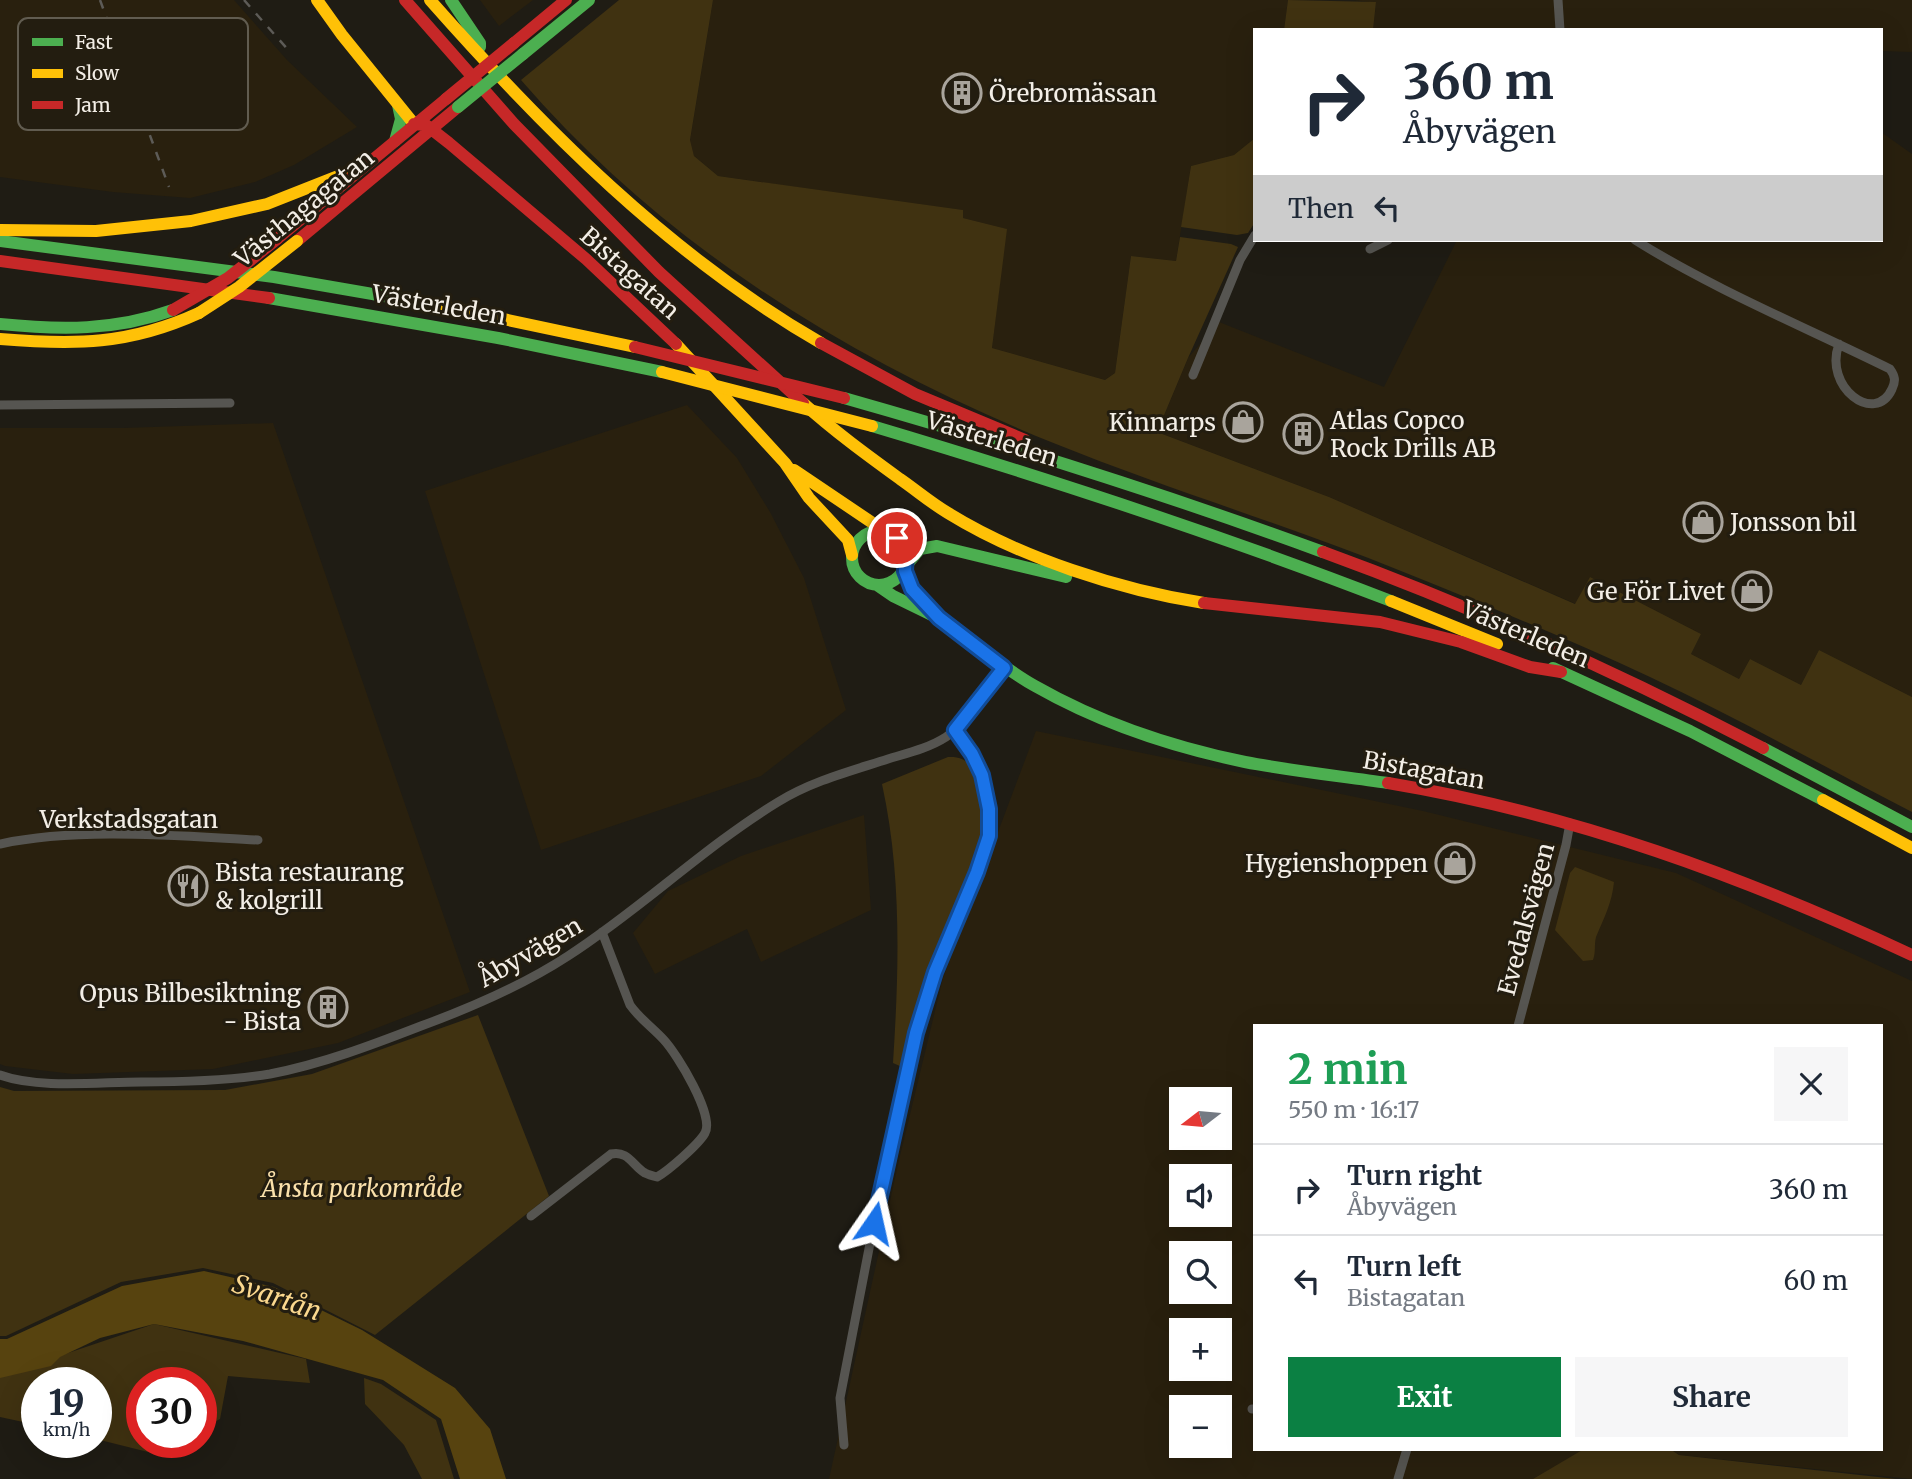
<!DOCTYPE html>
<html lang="en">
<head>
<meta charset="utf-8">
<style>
  :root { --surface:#fff; --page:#f6f6f7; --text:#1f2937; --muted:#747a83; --line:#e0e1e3; --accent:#0b8043 }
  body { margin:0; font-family:Merriweather,serif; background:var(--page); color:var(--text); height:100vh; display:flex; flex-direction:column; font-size:26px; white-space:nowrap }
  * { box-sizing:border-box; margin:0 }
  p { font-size:23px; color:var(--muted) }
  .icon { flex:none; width:38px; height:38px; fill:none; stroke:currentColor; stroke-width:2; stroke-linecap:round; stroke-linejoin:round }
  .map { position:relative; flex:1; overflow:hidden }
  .details { position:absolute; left:1253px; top:1024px; width:630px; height:427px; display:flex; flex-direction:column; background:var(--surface); border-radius:0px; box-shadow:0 7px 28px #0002 }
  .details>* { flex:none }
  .banner { position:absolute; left:1253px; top:28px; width:630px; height:214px; border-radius:0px; box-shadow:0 7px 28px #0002; background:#fff; color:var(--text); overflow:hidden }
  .needle { width:46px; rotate:254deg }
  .controls { position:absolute; left:1169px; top:1087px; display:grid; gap:14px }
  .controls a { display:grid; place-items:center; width:63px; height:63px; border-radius:0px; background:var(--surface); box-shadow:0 7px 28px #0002; font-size:35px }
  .speed { position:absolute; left:21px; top:1367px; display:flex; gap:14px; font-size:35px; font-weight:700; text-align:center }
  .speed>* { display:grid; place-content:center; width:91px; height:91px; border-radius:50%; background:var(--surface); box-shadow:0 7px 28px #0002; line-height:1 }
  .speed small { font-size:18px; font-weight:400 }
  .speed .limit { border:10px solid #d22; background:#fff; color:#111 }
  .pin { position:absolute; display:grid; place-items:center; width:60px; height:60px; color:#fff; margin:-30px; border:4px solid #fff; border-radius:50%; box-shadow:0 2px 7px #0007 }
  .me { position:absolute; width:77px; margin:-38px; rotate:11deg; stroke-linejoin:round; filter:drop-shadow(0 0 5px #0008) }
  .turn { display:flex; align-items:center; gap:24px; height:147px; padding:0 35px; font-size:32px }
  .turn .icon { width:91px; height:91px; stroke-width:2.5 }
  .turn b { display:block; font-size:49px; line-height:60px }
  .then { display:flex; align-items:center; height:66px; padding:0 35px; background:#0003; gap:14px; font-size:26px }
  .round { display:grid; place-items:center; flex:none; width:74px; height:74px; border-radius:0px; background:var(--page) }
  .overview { display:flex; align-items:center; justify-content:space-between; height:119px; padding:0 35px }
  h1 { font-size:42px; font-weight:700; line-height:52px; color:#1e9e55 }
  .action { display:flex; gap:14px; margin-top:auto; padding:14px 35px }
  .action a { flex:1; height:80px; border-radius:0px; background:var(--accent); color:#fff; font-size:28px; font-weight:700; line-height:80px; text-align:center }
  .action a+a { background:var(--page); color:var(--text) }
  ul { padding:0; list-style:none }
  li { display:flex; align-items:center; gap:21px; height:91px; padding:0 35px; border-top:2px solid var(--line) }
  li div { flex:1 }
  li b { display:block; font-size:26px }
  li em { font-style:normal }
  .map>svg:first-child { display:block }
  .built { fill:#29200e; fill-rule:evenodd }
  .green { fill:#403211 }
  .water { fill:#57430f }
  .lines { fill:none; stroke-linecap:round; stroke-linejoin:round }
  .street { stroke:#565551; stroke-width:9 }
  .fast { stroke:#4caf50; stroke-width:12 }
  .slow { stroke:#ffc107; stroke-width:12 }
  .jam { stroke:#c62828; stroke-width:12 }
  .rail { stroke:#5d5b57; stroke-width:2.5; stroke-dasharray:9 9; stroke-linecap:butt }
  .fast-bridge { stroke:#4caf50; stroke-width:12 }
  .slow-bridge { stroke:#ffc107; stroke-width:12 }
  .jam-bridge { stroke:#c62828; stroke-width:12 }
  .route-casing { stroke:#114b97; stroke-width:18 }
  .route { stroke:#1a73e8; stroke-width:12 }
  .labels { text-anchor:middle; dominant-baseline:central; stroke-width:6; stroke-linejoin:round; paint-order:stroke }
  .poi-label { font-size:24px; fill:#f3eee6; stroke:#231d10; text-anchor:start }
  .street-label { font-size:24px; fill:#f3eee6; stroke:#231d10 }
  .park-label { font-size:24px; font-style:italic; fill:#fbe1ab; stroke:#231d10 }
  .water-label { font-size:26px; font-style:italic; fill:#fbd88e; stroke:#231d10 }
  .key { fill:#231d10; stroke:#615c50; stroke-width:2 }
  .key-label { font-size:19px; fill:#f3eee6 }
</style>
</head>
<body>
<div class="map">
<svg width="1912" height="1479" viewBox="0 0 1912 1479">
  <rect width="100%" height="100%" fill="#1f1c14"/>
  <path class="built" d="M0,0H234L287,60L357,127L294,165L255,182L190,198L113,192L0,177Z
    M480,0H533L499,26Z
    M713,0H1288L1284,30H1255V138L1234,155L1191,166L1176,261L1131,256L1115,373L1105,380L992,348L1006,229L963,218L962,210L718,176L694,156L690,141Z
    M1354,0H1912V52L1881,51V30H1373L1376,3Z
    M1881,132L1912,154V697L1819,650L1801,685L1750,659L1739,679L1691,654L1701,634L1590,577L1576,604L1329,497L1157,432L1188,358L1219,322L1384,387L1457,240H1881Z
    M687,405L737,458L770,512L804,578L846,710L761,776L541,850L425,491Z
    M273,423L470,992L338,1043L213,1069L73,1074L5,1066L0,1064V428H124Z
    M1036,731L1423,811L1676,873L1912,981V1479L1679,1455L1670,1449H1881V1026H1255V1449L1584,1450L1533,1479H829L899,1160L943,978ZM1181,1099H1220V1138H1181ZM1181,1176H1220V1214H1181ZM1181,1253H1220V1292H1181ZM1181,1330H1220V1368H1181ZM1181,1407H1220V1446H1181Z
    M864,815L871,910L761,962L747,929L655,974L633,933L668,891L741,856Z"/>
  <path class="green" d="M619,0H713L690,140L694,156L718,176L963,210V218L1007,229L992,348L1105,380L1115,373L1131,256L1176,261L1180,237L1231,244L1238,247L1188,358L1157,432L1329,497L1575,604L1590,577L1701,634L1691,654L1739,679L1750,659L1801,685L1819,650L1912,697V812C1825,767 1739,719 1650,677C1568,639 1484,604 1401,571C1287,525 1170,490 1056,444C854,363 665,247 521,80Z
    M1288,0L1376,2L1373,30H1284Z
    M1255,138V222L1248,233L1237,235L1181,227L1191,166L1234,155Z
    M948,757C966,756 972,765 977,781C998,850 953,907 931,969C920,1001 912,1035 902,1067L893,1063C899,970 902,875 882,784Z
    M1575,867L1614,882C1612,903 1604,918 1596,937C1594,945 1596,952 1593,960L1583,961L1555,930L1570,873Z
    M478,1015L549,1196L375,1335L273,1283L203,1268L121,1282L6,1336H0V1087L14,1091L225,1090L312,1074Z
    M154,1324L306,1359L310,1383L228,1376L220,1419L201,1429V1382H142V1442H178L156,1454L96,1439V1382H37V1425L0,1417V1376Z
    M364,1378L381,1384L436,1420L454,1479H422L404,1445L365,1404Z
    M1584,1449H1670L1679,1455L1896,1479H1533Z"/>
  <path class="water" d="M204,1271L274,1287L362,1330L455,1388L490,1429L506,1479H460L441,1419L383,1380L243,1341L154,1324L100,1338L60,1357L51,1366L0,1378V1339H7L122,1286Z"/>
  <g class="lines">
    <path class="street" d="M1558,0L1560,30
      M1635,240C1715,290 1805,327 1890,369C1895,376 1896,381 1892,389C1875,426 1823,387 1839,344
      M1370,249L1388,240
      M1193,375L1240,260L1255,235
      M0,405L230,403
      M0,844C78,827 178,836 258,840
      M1518,1026L1566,845L1570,823
      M0,1075C38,1089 99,1082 141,1082C184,1082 227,1081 270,1074C322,1064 372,1045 421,1026C473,1007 522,986 568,956C641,909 704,847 778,802C812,781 851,771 888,759C908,753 929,748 946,737C970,721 987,690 1004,668
      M531,1216L611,1154C628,1150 633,1166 645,1173C649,1175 653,1176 657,1177C668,1171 699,1144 705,1133C715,1116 677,1054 664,1040C653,1028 640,1019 630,1005L602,932
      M1252,1409H1255
      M844,1445L840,1398L879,1197L906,1075L935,972L977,872L989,836V809L982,775L972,754L955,730
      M1398,1479L1407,1449"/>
    <path class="fast" d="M451,0L480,43V47
      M523,54L589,0
      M395,141L401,119L398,105
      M0,241L274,277L442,306
      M269,298L498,338L662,372
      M0,324C60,330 115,331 173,310
      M844,398C1006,444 1165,494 1323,552
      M872,426C1047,478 1221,535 1391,601
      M852 558a27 27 0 1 1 54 0a27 27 0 1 1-54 0Z
      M906,566L920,549L937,546L1066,577
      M905,571C917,603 944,620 970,640C991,656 1011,673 1035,686C1100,723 1172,747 1245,762C1292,771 1340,776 1388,783
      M877,585L893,596L932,615
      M1553,668L1690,731L1823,800
      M1763,748L1912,827"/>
    <path class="slow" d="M317,0L342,35L414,124
      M430,0C544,129 670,256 821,343
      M0,230L96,231L191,221L267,204L338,176L358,171
      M442,306L635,347
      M0,339C75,345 129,345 199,313
      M676,344L785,463L809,498L848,540L852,555
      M803,403C834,431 867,455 900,479C916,490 931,503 948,513C1021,558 1120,590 1204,603
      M794,470L886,532
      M1391,601L1497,644
      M1823,800L1912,848"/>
    <path class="jam" d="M405,0L514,124L659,272L803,403
      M514,43L566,0
      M414,124L426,125L449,143L586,259L676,344
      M277,239L446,99
      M297,241L458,107
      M0,261L269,298
      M821,343L915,394L1025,440
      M1323,552C1474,607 1621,674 1763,748
      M1204,603L1380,622L1461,642L1530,667L1561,672
      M1388,783C1574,814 1742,876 1912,955"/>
    <path class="rail" d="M100,0L169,187
      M244,0L290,52"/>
    <path class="fast-bridge" d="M458,107L523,54"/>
    <path class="slow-bridge" d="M199,313L239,287L297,241
      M662,372L872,426"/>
    <path class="jam-bridge" d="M446,99L514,43
      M173,310L228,278L277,239
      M635,347L844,398"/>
  </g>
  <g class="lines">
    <g class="route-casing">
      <path id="route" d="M874,1223L916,1033L935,972L977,872L989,836V809L982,775L972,754L955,730L1004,668L939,618L912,589L905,571L906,552L897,538"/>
    </g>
    <use href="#route" class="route"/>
  </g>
  <defs>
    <g id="building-ring" transform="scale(2.0125)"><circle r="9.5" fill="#231d10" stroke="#a9a49c" stroke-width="1.5"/><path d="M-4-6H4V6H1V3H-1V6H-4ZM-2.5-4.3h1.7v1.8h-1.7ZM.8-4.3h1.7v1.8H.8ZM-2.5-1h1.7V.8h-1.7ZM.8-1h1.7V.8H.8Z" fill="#a9a49c"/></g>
    <g id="shop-ring" transform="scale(2.0125)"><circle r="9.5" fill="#231d10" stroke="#a9a49c" stroke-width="1.5"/><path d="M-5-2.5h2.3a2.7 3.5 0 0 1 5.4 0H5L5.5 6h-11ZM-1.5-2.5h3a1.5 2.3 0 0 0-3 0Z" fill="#a9a49c"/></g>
    <g id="restaurant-ring" transform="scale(2.0125)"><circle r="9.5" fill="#231d10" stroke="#a9a49c" stroke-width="1.5"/><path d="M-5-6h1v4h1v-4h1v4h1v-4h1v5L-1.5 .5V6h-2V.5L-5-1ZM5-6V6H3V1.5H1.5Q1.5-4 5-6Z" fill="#a9a49c"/></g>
  </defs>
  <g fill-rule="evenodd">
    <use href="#building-ring" x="962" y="93"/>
    <use href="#shop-ring" x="1243" y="422"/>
    <use href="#building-ring" x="1303" y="434"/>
    <use href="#shop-ring" x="1703" y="522"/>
    <use href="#shop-ring" x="1752" y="591"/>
    <use href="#shop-ring" x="1455" y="863"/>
    <use href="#restaurant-ring" x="188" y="886"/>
    <use href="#building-ring" x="328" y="1007"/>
  </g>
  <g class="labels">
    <g class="poi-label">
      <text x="989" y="93">Örebromässan</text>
      <text x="1330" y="420">Atlas Copco<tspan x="1330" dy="28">Rock Drills AB</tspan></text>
      <text x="1216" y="422" text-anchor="end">Kinnarps</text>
      <text x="1730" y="522">Jonsson bil</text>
      <text x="1725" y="591" text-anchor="end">Ge För Livet</text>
      <text x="1428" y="863" text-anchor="end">Hygienshoppen</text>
      <text x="215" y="872">Bista restaurang<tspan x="215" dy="28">&amp; kolgrill</tspan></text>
      <text x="301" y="993" text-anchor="end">Opus Bilbesiktning<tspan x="301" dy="28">- Bista</tspan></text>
    </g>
    <g class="street-label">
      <text transform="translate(304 208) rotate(-39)">Västhagagatan</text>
      <text transform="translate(630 273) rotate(42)">Bistagatan</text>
      <text transform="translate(439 305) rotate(10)">Västerleden</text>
      <text transform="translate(992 439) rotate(17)">Västerleden</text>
      <text transform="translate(1526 634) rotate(23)">Västerleden</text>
      <text transform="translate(1424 770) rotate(10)">Bistagatan</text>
      <text x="129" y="819">Verkstadsgatan</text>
      <text transform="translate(1526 919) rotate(-75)">Evedalsvägen</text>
      <text transform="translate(530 952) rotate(-30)">Åbyvägen</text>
    </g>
    <g class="park-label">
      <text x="362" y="1188">Ånsta parkområde</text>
    </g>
    <g class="water-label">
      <text transform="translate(277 1297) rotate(19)">Svartån</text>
    </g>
  </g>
  <rect x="18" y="18" width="230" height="112" rx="10" class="key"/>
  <rect x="32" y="38" width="31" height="8" fill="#4caf50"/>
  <rect x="32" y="69" width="31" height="9" fill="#ffc107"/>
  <rect x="32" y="101" width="31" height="8" fill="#c62828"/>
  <g class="key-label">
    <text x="75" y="49">Fast</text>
    <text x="75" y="80">Slow</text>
    <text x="75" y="112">Jam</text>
  </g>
</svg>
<div class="controls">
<a><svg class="needle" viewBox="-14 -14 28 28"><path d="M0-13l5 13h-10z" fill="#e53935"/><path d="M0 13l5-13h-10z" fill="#747a83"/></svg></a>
<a><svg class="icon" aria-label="sound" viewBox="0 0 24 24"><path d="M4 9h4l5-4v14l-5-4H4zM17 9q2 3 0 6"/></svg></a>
<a><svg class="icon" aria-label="search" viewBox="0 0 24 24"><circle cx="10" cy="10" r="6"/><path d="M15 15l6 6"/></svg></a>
<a>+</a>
<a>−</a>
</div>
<div class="speed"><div>19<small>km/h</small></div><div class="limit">30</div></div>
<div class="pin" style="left:897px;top:538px;background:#d93025"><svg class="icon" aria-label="arrive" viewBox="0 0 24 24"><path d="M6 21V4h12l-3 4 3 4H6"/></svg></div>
<svg class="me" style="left:874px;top:1223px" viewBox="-20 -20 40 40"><path d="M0-17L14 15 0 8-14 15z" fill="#1a73e8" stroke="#fff" stroke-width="4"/></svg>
<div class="banner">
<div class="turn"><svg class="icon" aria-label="right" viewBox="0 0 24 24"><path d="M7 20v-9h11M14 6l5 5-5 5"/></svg><div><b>360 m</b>Åbyvägen</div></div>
<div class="then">Then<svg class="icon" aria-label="left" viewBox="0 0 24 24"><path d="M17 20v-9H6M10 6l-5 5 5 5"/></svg></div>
</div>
<section class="details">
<div class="overview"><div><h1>2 min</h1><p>550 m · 16:17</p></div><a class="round"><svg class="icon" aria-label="close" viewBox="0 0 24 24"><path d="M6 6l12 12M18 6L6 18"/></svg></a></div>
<ul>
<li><svg class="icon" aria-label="right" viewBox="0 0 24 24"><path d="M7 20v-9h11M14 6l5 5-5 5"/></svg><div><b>Turn right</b><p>Åbyvägen</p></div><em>360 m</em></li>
<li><svg class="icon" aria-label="left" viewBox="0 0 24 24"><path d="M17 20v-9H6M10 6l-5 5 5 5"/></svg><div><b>Turn left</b><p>Bistagatan</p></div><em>60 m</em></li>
</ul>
<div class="action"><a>Exit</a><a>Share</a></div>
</section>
</div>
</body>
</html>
